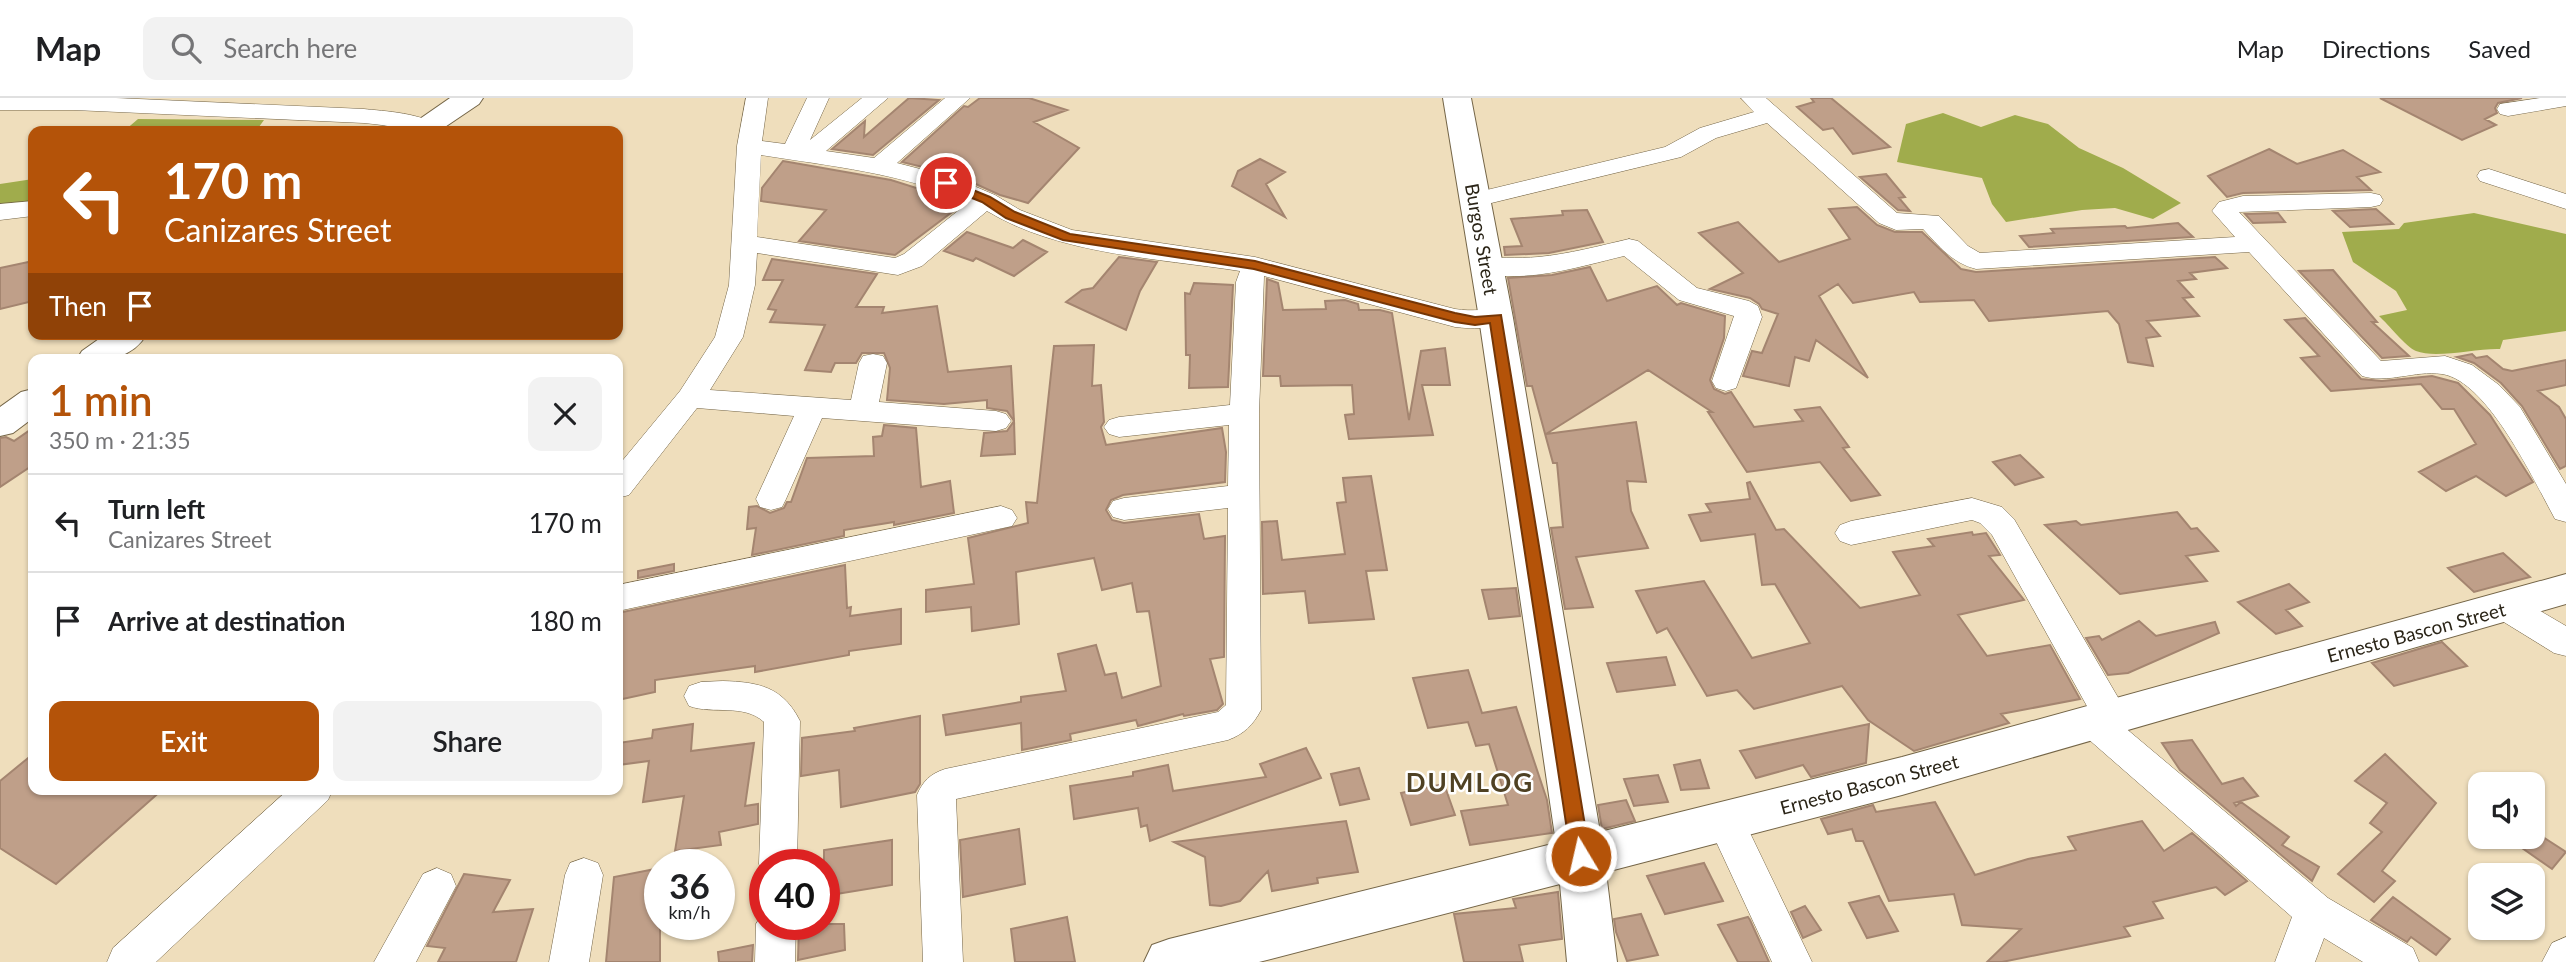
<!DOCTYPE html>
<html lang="en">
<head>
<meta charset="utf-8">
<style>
  :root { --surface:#fff; --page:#f2f2f2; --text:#202124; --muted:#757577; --line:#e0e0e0; --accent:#b45309 }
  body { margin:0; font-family:Lato,sans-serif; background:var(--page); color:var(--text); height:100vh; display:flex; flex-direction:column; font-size:26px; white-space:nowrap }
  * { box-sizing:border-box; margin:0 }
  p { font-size:23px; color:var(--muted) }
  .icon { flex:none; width:38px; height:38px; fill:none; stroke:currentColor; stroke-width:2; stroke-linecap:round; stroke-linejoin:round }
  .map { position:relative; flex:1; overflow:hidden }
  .drawer { position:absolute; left:28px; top:256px; width:595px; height:441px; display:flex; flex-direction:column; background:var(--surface); border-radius:14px; box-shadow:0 2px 5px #0004 }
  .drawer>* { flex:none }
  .hud { position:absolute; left:28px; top:28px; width:595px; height:214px; border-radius:14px; box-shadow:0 2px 5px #0004; background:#b45309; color:#fff; overflow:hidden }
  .buttons { position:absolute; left:2468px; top:674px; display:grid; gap:14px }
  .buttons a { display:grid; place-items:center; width:77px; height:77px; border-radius:14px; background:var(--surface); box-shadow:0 2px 5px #0004; font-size:35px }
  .speed { position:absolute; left:644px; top:751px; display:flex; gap:14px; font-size:35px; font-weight:700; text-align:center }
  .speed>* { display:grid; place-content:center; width:91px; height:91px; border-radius:50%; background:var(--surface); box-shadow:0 2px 5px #0004; line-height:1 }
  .speed small { font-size:18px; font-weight:400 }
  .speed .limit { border:10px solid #d22; background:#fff; color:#111 }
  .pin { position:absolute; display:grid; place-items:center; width:60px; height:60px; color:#fff; margin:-30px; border:4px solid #fff; border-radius:50%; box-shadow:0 2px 7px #0007 }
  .me { position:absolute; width:77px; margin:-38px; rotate:351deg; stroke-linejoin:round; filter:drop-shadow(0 0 5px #0008) }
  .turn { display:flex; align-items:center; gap:24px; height:147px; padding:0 21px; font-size:32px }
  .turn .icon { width:91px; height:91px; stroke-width:2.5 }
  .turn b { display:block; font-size:49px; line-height:60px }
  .then { display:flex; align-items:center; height:66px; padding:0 21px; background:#0003; gap:14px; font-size:26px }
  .round { display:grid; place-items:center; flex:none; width:74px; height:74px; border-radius:14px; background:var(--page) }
  .overview { display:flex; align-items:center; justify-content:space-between; height:119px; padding:0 21px }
  h1 { font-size:42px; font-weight:600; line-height:52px; color:var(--accent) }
  .primary-button { display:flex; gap:14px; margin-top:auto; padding:14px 21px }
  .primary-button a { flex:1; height:80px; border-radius:14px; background:var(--accent); color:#fff; font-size:28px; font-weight:600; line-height:80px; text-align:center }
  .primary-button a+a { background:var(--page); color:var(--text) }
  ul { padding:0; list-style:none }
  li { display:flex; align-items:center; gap:21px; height:98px; padding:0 21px; border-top:2px solid var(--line) }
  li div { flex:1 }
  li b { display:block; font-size:26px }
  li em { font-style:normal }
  header { display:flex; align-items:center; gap:42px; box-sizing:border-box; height:98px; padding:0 35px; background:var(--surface); border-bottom:2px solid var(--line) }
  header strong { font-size:33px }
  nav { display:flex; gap:38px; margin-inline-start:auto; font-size:24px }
  .search { width:490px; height:63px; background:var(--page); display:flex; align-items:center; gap:18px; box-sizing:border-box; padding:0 24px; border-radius:14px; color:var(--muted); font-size:26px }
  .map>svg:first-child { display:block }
  .forest { fill:#a0ac4c }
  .building { fill:#bf9f89; stroke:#a48570; stroke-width:2 }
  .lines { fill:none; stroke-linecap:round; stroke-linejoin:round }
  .minor-casing { stroke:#746547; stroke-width:1 }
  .tertiary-casing { stroke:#746547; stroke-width:2 }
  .minor { fill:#fff; fill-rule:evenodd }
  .tertiary { fill:#fff; fill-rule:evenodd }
  .route { fill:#b45309; stroke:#753606; stroke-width:2 }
  .labels { text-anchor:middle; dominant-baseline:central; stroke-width:5; stroke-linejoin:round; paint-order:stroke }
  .street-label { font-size:19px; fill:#2a2417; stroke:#fff }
  .district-label { font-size:26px; font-weight:bold; letter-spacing:2px; fill:#4f4123; stroke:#fff }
</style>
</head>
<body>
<header>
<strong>Map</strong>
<div class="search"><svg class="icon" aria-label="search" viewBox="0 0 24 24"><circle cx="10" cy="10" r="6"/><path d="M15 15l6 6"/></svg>Search here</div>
<nav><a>Map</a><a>Directions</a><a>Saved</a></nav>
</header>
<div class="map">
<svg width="2566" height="864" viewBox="0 0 2566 864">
  <rect width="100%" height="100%" fill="#efdebc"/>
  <path class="forest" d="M1943,15L1981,29L2015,17L2048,26L2079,50L2123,70L2181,105L2153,121L2115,110L2082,112L2006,124L1992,106L1982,80L1897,64L1906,26Z
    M138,21L264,22L256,33H124Z
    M33,81V106L0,110V86Z
    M2474,115L2566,136V233L2503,242L2500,251C2477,250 2436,261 2416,253C2406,249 2388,226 2379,218L2407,212L2396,193L2353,164L2342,134L2399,131L2404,125Z"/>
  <path class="building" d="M909,0L939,2L873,57L832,51L865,23L864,39Z
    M980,0H1029L1067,12L1034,24L1079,50L1028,105L1000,97L956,77L902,64L964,8L968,9Z
    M1811,0H1831L1890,49L1853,56L1833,30L1823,32L1797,9L1814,4Z
    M2380,0H2522L2498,5L2495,10L2497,15L2485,21L2496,27L2462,42Z
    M2269,51L2297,66L2343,52L2380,74L2357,79L2371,92L2243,95L2227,99L2208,78Z
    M1260,61L1285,74L1266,86L1285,119L1232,88L1238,73Z
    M783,63L891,82L964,105L895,157L799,143L826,112L761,103L762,90Z
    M1886,76L1905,99L1899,100L1910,113L1898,112L1860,79Z
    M1857,109L1877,127L1895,134H1922L1961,171L1976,174L2215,159L2227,170L2190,175L2196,181L2178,183L2193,199L2183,200L2199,218L2147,223L2160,238L2146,240L2153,268L2128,264L2119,226L2108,213L1989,223L1974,202L1920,204L1914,194L1853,205L1838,186L1819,198L1868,280L1816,242L1809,263L1795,259L1789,288L1743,278L1752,253L1762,255L1778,216L1762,211L1759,206L1750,200L1710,191L1743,175L1699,135L1738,124L1779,164L1850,141L1829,111Z
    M2376,111L2393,126L2350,129L2333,113Z
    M1587,112L1603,144L1549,155L1505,157L1504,149L1522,148L1511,121L1563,117L1562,113Z
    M2278,115L2285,124L2253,125L2245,116Z
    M2178,125L2193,139L2029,149L2020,138L2054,135L2051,131L2125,128L2127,130Z
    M967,134L1013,150L1023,142L1047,154L1014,178L976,160L973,163L944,153Z
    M1119,159L1157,164L1140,193L1126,232L1066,204L1082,192L1093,190Z
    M772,161L877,176L856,209H884L882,215L937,208L948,274L1011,268L1014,323L1007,313L987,310V302L944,306L887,302L890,270L884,255H862L856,265H835L831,274L805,272L825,227L770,224L776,212L768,211L783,182H763Z
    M33,163V203L0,211V170Z
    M1590,169L1607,203L1657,188L1677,207L1681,205L1725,218L1724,240L1710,282L1714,291L1725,296L1731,294L1754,329L1803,323L1795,312L1820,309L1849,349L1843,350L1880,397L1851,403L1820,364L1747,374L1708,314H1712L1648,272L1546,336L1636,324L1646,384L1627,383L1631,413L1648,450L1576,459L1593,509L1565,511L1551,430L1563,429L1557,365H1553L1532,288H1527L1508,180L1552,177Z
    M2333,172L2377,224H2372L2409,258L2382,260L2299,173Z
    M1267,181L1278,185L1283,212L1326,211L1325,203L1345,202L1358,206L1359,212H1380L1392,215L1409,322L1421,253L1445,250L1450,287H1422L1433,337L1349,341L1345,317L1354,316L1352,287L1281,288L1280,278H1263Z
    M1194,185L1233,187L1228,289L1189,290L1190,257H1186L1185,195L1190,196Z
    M2305,220L2361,281L2382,283L2432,278L2458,285L2490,317L2533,384L2506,398L2476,378L2446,393L2419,374L2476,346L2454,311H2442L2421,286L2331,293L2301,260L2319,258L2285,222Z
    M1094,247L1092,288L1101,287L1104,324L1101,329L1106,347L1222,330L1226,354L1225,384L1123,397L1111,402L1106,412L1112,422L1124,425L1199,416L1204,441L1225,438L1224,559L1210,561L1223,606L1217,612L1184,618L1183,616L1138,628L1136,622L1070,636L1071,642L1022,652L1021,625L946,637L943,617L1021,604V599L1066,593L1058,556L1096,547L1105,577L1116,575L1122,600L1161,588L1149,513L1137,514L1132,485L1102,492L1094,460L1016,474L1019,526L972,533L971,509L926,514V492L974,486L968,440L1028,425L1026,404L1037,405L1054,248Z
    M2472,256L2476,260L2487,258L2503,271L2512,273L2566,262V287L2538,293L2559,309L2566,321V368L2560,371L2522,308L2501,285L2474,265L2457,259Z
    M1014,323L1015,356L981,358L984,335L1007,333Z
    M884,327L916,330L921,389L950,383L954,415L894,427V424L844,432V438L752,457L756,430L747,431L749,409L757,408L770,415L784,410L787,404H791L807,360L874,358L873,339L882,338Z
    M33,330V367L0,389V340L6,339L14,343Z
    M2020,357L2043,379L2015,387L1993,364Z
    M1371,378L1387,472L1366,473L1374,521L1309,525L1305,493L1263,496L1262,424L1277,423L1282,462L1345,456L1337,405L1346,404L1343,380Z
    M1750,384L1776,432L1784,431L1860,510L1920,497L1893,454L1934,448L1928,441L1972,434L1973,437L1986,435L2000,457L1989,458L2024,502L1958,517L1987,558L2050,547L2080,601L2001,616L2009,625L1914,653L1868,622L1842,588L1754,611L1737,592L1707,598L1667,530L1657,535L1636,493L1704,483L1752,560L1810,545L1775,486L1762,487L1755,436L1701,443L1689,417L1711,414L1706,406L1750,401L1747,385Z
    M2177,414L2191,431L2197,430L2218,453L2186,458L2207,483L2120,496L2045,427L2076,423L2081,427Z
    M2503,455L2530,479L2474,494L2448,470Z
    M674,466V473L638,480V473Z
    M845,467L847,510L851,509L850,518L901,511V546L849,553V557L755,574V568L655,582V594L618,602V515Z
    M2289,486L2309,504L2286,512L2302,528L2276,536L2238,504Z
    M1516,490L1520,518L1489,521L1482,492Z
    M2139,523L2156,538L2215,524L2219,535L2128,575L2108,577L2086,540L2099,538L2102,542Z
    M2442,544L2467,568L2394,588L2372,565Z
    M1666,559L1675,587L1617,594L1607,565Z
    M1468,572L1482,615L1516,609L1547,702L1552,735L1470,747L1461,713L1508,707L1489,646L1476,648L1468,624L1428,630L1413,580Z
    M920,618V686L915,694L841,709L839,672L801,678L802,640L855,633L854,630Z
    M693,626L691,653L754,645L745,708L758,706V726L719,734L721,747L675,753L684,698L643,704L649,663L618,667V645L652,640L653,632Z
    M1869,626L1866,665L1811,679L1803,667L1756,680L1740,653Z
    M2192,642L2222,686L2243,680L2258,698L2234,705L2236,708L2241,704L2289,739L2282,747L2319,769L2312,783L2180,672L2162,645Z
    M1306,650L1321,680L1150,743L1147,727L1141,729L1138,710L1074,721L1070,688L1133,678V674L1168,667L1173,693L1266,679L1260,666Z
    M33,656V691H163L56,786L0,750V683Z
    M2385,656L2436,705L2382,773L2395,783L2374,804L2338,776L2382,734L2370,725L2387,705L2355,683Z
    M1700,662L1709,690L1681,692L1674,667Z
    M1359,670L1369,701L1340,707L1331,676Z
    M1658,677L1668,704L1634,708L1624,681Z
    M1444,686L1455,717L1411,727L1401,695Z
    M1626,702L1635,723L1602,731L1598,707Z
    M1935,704L1975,777L2028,761L2076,752L2068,739L2142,723L2164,753L2192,735L2247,783L2225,797L2216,789L2153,804L2163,820L2124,829L2130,838L2002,864H1987L2021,831L1962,827L1954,796L1889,803L1863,743H1856L1852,731L1828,736L1821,721L1873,707L1876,714Z
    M1346,723L1358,774L1317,780L1318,785L1272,793L1268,773L1240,803L1221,808L1210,807L1205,759L1174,744Z
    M1019,731L1025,786L963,799L960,742Z
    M2532,732L2566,754L2552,771L2505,738H2532Z
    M892,742V787L824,798V752Z
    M1704,765L1723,803L1665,816L1647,778Z
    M660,770V864H606L614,779Z
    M464,776L510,782L493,814L533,811L516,864H438L445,850L427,848Z
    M1558,794L1562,841L1519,847L1523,864H1464L1454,816L1516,810L1513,801Z
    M1879,798L1898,833L1867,840L1849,805Z
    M2393,799L2450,841L2436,857L2411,839L2407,844L2371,822Z
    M1805,808L1821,832L1803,840L1791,814Z
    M1641,816L1658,857L1627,863L1616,834L1614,821Z
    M1067,819L1075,864H1015L1011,831Z
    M1748,819L1750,822L1769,864H1738L1718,827Z
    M799,826H844L845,852L798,862Z
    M753,847L752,864H719L718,854Z"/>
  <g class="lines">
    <g class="minor-casing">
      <path id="minor" d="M0,0H116L364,11C382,13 427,15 438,30L435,33C411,33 388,27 364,25L74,12H0Z
        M746,0H768L762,43L785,46L807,0H829L810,42L862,0H888L826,53L874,60L945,0H970L897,65L955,80L995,97L1020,112L1072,132L1255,159L1455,211C1472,214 1490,210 1506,214L1510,220L1506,226C1488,231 1473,231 1455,229L1264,178L1259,315L1261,612C1253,627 1244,636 1228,642L956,701L963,864H923L917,697C923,683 930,676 945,671L1218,614L1226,607L1228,410L1124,422L1113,419L1108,411L1113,403L1124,400L1228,388L1229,327L1119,339L1109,336L1104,329L1109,322L1119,319L1230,307L1236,184L1240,173C1157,160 1060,157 987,113L922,168L898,177L757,155L755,187L743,239L710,292L851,302L859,265L863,258L873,256L883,258L887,265L879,304L996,313L1006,316L1011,323L1006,330L996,333L822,320L786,401L782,409L771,412L760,409L756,401L794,318L697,310L629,397L618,400V368L680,293L715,239L729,187L737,48ZM761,57C830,68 902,75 969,104L904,156L895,160L757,139Z
        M1741,0H1766L1897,115L1939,118L1968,148L1980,155L2235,139L2212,113L2219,104L2243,98L2371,95L2380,97L2383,102L2380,107L2371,109L2239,114L2381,263L2445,258L2472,267L2499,287L2520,309L2566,386V424L2555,421C2534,383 2488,283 2442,276C2414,272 2389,286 2362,278L2249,154L1976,171C1952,165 1939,148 1923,131L1896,132L1879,125L1767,25L1716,40L1681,59L1475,109L1466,107L1463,102L1466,97L1665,49L1700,30L1754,14Z
        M2540,0H2566V8L2508,18L2500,16L2497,11L2500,6Z
        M2489,71L2566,96V111L2480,83L2477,78L2480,73Z
        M33,103V118L0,122V106Z
        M1629,141L1638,143L1697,190L1749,203L1758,208L1762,219L1736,290L1726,293L1716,290L1712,283L1734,218L1679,202L1624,158C1578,169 1525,186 1478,174L1474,168L1478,162C1494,158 1519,161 1538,159C1569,156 1599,148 1629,141Z
        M1972,400L2002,409L2014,421L2123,608L2129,618L2123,628L2328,800L2413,850L2419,864H2363L2324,840L2315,864H2275L2292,819L2079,633L2074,623L2079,613L2088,610L1992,437L1980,425L1972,422L1851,447L1840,443L1835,435L1840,427L1851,423Z
        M1001,408L1012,412L1017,420L1012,428L618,513V487Z
        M2506,496L2518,500L2566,528V558L2554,555L2494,518L2489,509L2494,500Z
        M723,583C759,584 783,589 800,623L797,766H765V778L759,766L764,624C743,605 714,617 689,608L684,598L689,588L701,584Z
        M289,691H333L328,702L156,864H107L113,850Z
        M1726,707L1739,712L1812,864H1772L1707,724L1713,712Z
        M584,760L598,765L603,777L589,864H549L565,777L570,765Z
        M437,770L451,776L456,788L416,864H374L423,776Z
        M765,812V826H796L795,864H755L756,826Z
        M2566,839V864H2542L2552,845Z"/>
    </g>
    <g class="tertiary-casing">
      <path id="tertiary" d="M450,0H483L479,6L439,33H407L411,27Z
        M1443,0H1471L1513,220L1600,734L1902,659L2566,476V506L1902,697L1606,774L1617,864H1567L1560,786L1259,864H1144L1152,847L1169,841L1556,745L1479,220Z
        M106,236H147C129,264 106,261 77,261L82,253Z
        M33,291V320L13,335L0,338V309L21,294Z"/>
    </g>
    <use href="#minor" class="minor"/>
    <use href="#tertiary" class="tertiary"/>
  </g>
  <path class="route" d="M946,81L990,99L1015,114L1070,136L1255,163L1455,215L1475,219L1501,217L1590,758L1587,764L1581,766L1574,764L1571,758L1490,225L1475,227L1455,224L1254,171L1063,142L1006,120L982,104L942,88V82Z"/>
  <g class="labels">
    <g class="street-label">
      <text transform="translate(1482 141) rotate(80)">Burgos Street</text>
      <text transform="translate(2416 534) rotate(-15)">Ernesto Bascon Street</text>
      <text transform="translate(1869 686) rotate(-15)">Ernesto Bascon Street</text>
    </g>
    <g class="district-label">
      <text x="1470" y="684">DUMLOG</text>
    </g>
  </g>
</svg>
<div class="buttons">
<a><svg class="icon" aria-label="sound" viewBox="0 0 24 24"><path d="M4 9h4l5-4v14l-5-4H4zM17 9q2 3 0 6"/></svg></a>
<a><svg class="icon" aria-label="layers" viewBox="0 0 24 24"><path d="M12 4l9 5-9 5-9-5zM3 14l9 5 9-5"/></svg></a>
</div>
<div class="speed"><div>36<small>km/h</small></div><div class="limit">40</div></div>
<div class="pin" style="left:946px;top:85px;background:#d93025"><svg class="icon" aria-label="arrive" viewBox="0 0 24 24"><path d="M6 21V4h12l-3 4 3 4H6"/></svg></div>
<svg class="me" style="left:1581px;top:758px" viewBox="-20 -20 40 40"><circle r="17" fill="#b45309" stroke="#fff" stroke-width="3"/><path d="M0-11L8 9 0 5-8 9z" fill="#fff"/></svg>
<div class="hud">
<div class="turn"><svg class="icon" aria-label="left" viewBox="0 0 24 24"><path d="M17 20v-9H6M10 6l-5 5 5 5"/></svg><div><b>170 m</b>Canizares Street</div></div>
<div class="then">Then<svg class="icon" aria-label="arrive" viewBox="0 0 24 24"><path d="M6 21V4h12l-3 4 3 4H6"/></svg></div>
</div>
<section class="drawer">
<div class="overview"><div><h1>1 min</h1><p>350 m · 21:35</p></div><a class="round"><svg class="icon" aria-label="close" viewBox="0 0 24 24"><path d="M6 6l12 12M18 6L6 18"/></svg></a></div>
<ul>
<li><svg class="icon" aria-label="left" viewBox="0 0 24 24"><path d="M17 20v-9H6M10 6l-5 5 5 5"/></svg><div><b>Turn left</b><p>Canizares Street</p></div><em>170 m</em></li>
<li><svg class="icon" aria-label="arrive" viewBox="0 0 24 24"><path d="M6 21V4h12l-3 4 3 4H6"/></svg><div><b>Arrive at destination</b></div><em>180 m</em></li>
</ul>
<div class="primary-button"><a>Exit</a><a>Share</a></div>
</section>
</div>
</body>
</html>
